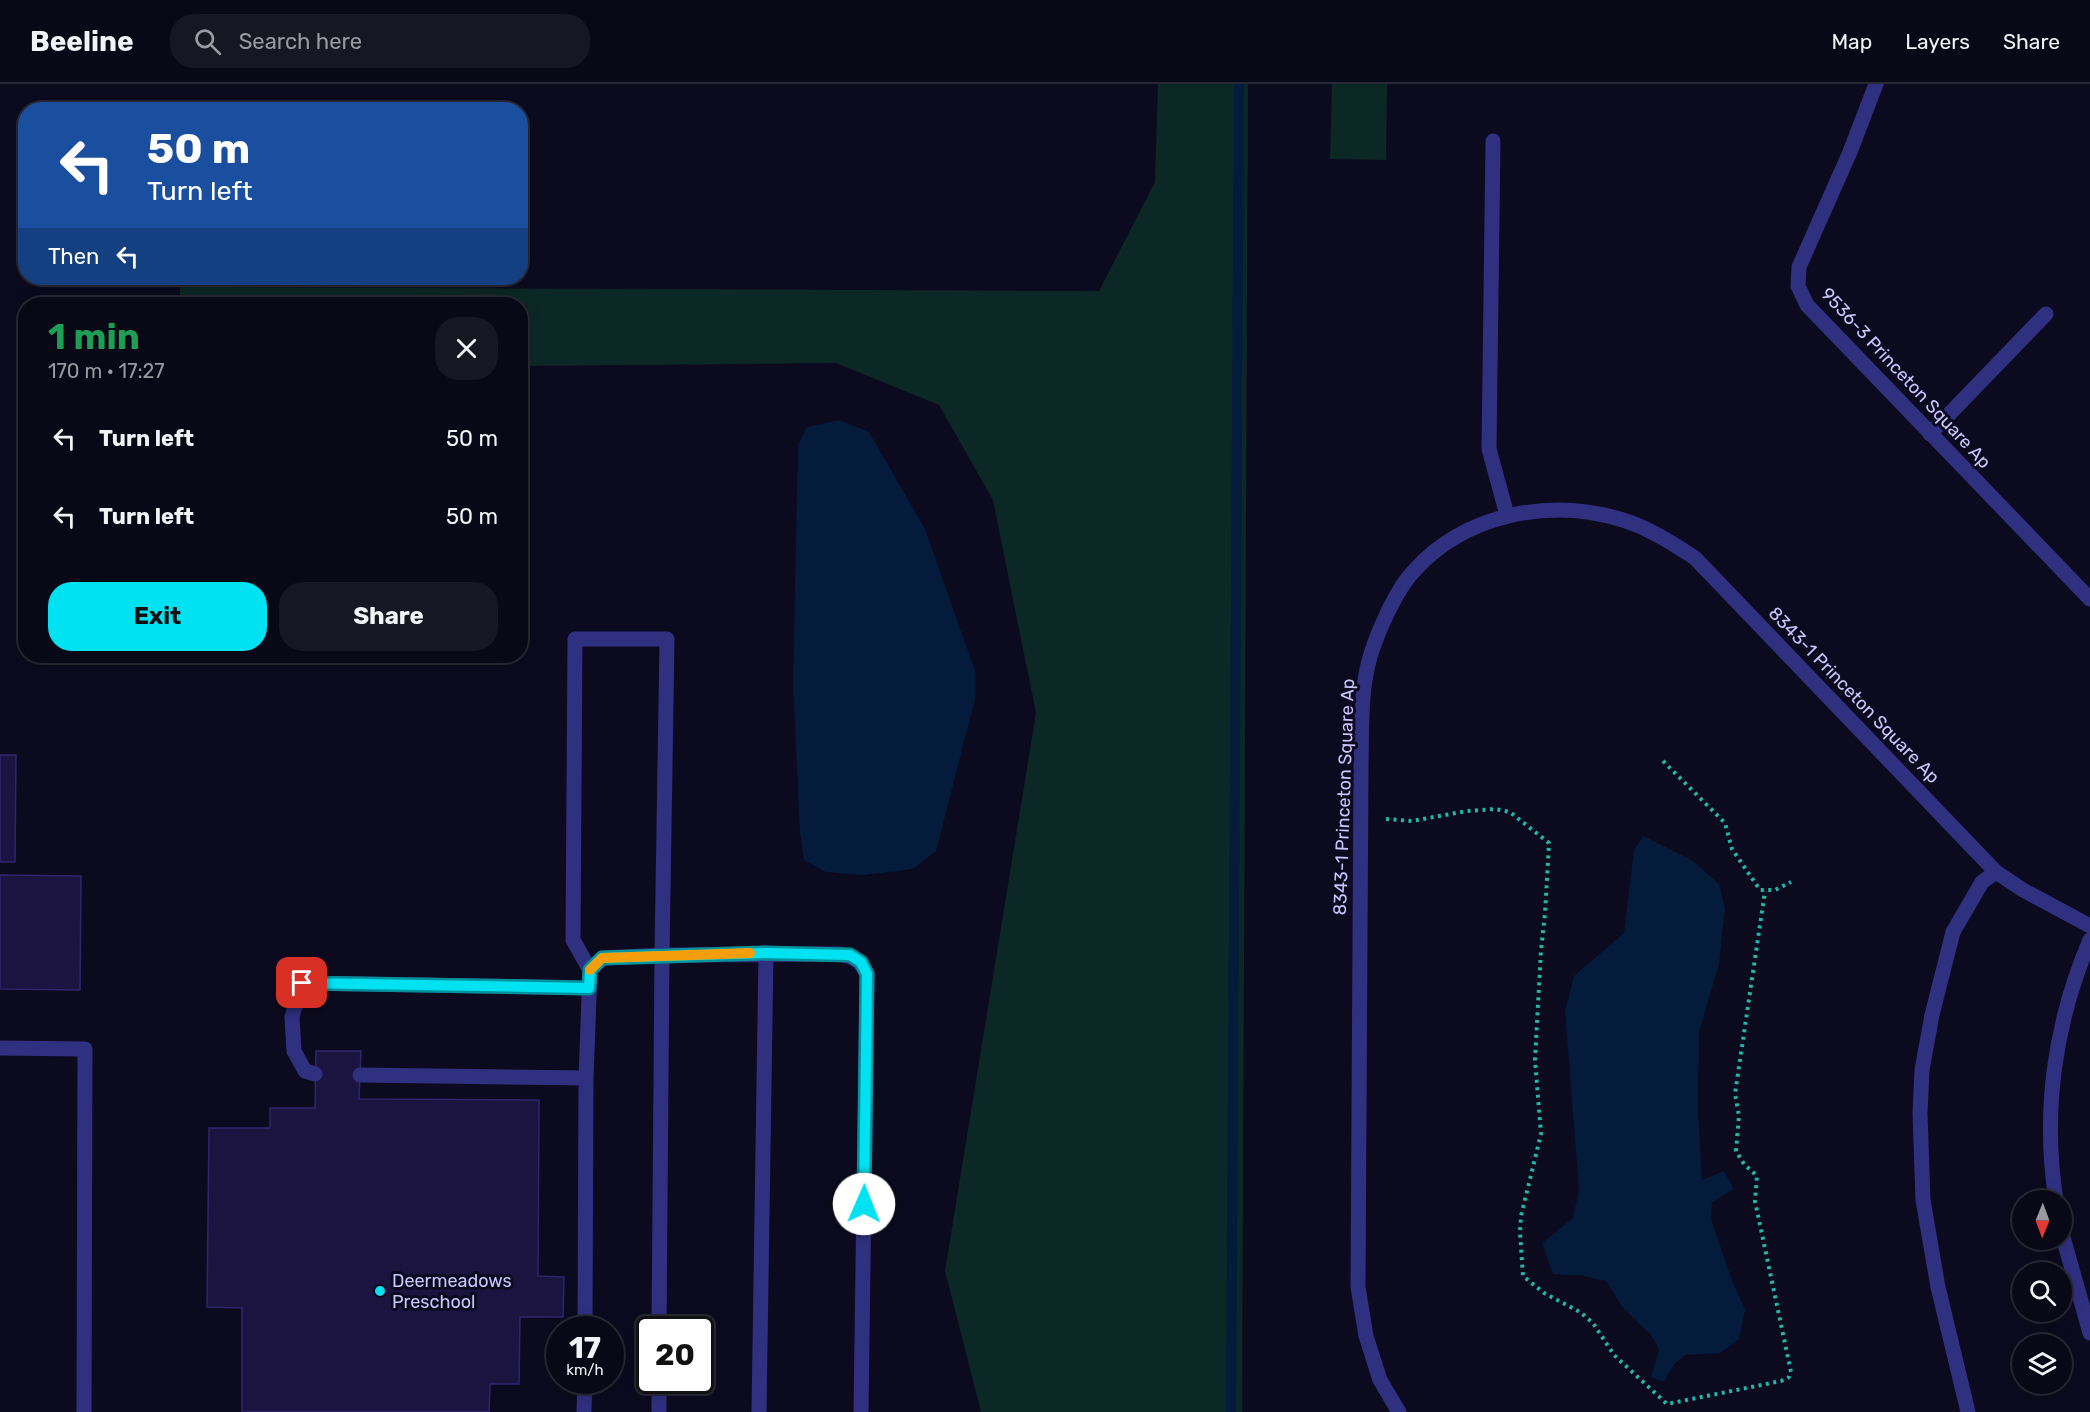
<!DOCTYPE html>
<html lang="en">
<head>
<meta charset="utf-8">
<style>
  :root { --surface:#090816; --page:#171623; --text:#f1f3f6; --muted:#999aa1; --line:#292935; --accent:#00e2f1 }
  body { margin:0; font-family:Rubik,sans-serif; background:var(--page); color:var(--text); height:100vh; display:flex; flex-direction:column; font-size:22px; white-space:nowrap }
  * { box-sizing:border-box; margin:0 }
  p { font-size:20px; color:var(--muted) }
  .icon { flex:none; width:33px; height:33px; fill:none; stroke:currentColor; stroke-width:2; stroke-linecap:round; stroke-linejoin:round }
  .map { position:relative; flex:1; overflow:hidden }
  .panel { position:absolute; left:18px; top:213px; width:510px; height:366px; display:flex; flex-direction:column; background:var(--surface); border-radius:24px; box-shadow:0 3px 15px #0003,0 0 0 2px var(--line) }
  .panel>* { flex:none }
  .hud { position:absolute; left:18px; top:18px; width:510px; height:183px; border-radius:24px; box-shadow:0 3px 15px #0003,0 0 0 2px var(--line); background:#1a4fa0; color:#fff; overflow:hidden }
  .needle { width:39px; rotate:181deg }
  .fabs { position:absolute; left:2012px; top:1106px; display:grid; gap:12px }
  .fabs a { display:grid; place-items:center; width:60px; height:60px; border-radius:50%; background:var(--surface); box-shadow:0 3px 15px #0003,0 0 0 2px var(--line); font-size:30px }
  .speed { position:absolute; left:546px; top:1232px; display:flex; gap:12px; font-size:30px; font-weight:700; text-align:center }
  .speed>* { display:grid; place-content:center; width:78px; height:78px; border-radius:50%; background:var(--surface); box-shadow:0 3px 15px #0003,0 0 0 2px var(--line); line-height:1 }
  .speed small { font-size:15px; font-weight:400 }
  .speed .limit { border:3px solid #111; border-radius:9px; background:#fff; color:#111 }
  .pin { position:absolute; display:grid; place-items:center; width:51px; height:51px; color:#fff; margin:-26px; border-radius:12px; box-shadow:0 3px 9px #0006 }
  .me { position:absolute; width:66px; margin:-33px; rotate:1deg; stroke-linejoin:round; filter:drop-shadow(0 0 4px #0008) }
  .turn { display:flex; align-items:center; gap:21px; height:126px; padding:0 30px; font-size:27px }
  .turn .icon { width:78px; height:78px; stroke-width:2.5 }
  .turn b { display:block; font-size:42px; line-height:51px }
  .then { display:flex; align-items:center; height:57px; padding:0 30px; background:#0003; gap:12px; font-size:22px }
  .round { display:grid; place-items:center; flex:none; width:63px; height:63px; border-radius:24px; background:var(--page) }
  .head { display:flex; align-items:center; justify-content:space-between; height:102px; padding:0 30px }
  h1 { font-size:36px; font-weight:700; line-height:45px; color:#1e9e55 }
  .button { display:flex; gap:12px; margin-top:auto; padding:12px 30px }
  .button a { flex:1; height:69px; border-radius:24px; background:var(--accent); color:#111; font-size:24px; font-weight:700; line-height:69px; text-align:center }
  .button a+a { background:var(--page); color:var(--text) }
  ul { padding:0; list-style:none }
  li { display:flex; align-items:center; gap:18px; height:78px; padding:0 30px }
  li div { flex:1 }
  li b { display:block; font-size:22px }
  li em { font-style:normal }
  header { display:flex; align-items:center; gap:36px; box-sizing:border-box; height:84px; padding:0 30px; background:var(--surface); border-bottom:2px solid var(--line) }
  header strong { font-size:28px }
  nav { display:flex; gap:33px; margin-inline-start:auto; font-size:21px }
  .search { width:420px; height:54px; background:var(--page); display:flex; align-items:center; gap:15px; box-sizing:border-box; padding:0 21px; border-radius:24px; color:var(--muted); font-size:22px }
  .map>svg:first-child { display:block }
  .green { fill:#0c2826 }
  .water { fill:#041b3c }
  .lines { fill:none; stroke-linecap:round; stroke-linejoin:round }
  .stream { stroke:#041b3c; stroke-width:10 }
  .building { fill:#1b1440; stroke:#30246e; stroke-width:1.5 }
  .path { stroke:#22b8a9; stroke-width:4; stroke-dasharray:3 4.5; stroke-linecap:butt }
  .service { stroke:#303081; stroke-width:15 }
  .minor { stroke:#303081; stroke-width:15 }
  .route-casing { stroke:#00939d; stroke-width:15 }
  .route { stroke:#00e2f1; stroke-width:10 }
  .slow { stroke:#f59e0b; stroke-width:10 }
  .poi-dot { fill:#00e2f1; stroke:#0c0a1e; stroke-width:2 }
  .labels { text-anchor:middle; dominant-baseline:central; stroke-width:6; stroke-linejoin:round; paint-order:stroke }
  .street-label { font-size:18px; fill:#cbc6ff; stroke:#0c0a1e }
  .poi-label { font-size:18px; fill:#cbc6ff; stroke:#0c0a1e; text-anchor:start }
</style>
</head>
<body>
<header>
<strong>Beeline</strong>
<div class="search"><svg class="icon" aria-label="search" viewBox="0 0 24 24"><circle cx="10" cy="10" r="6"/><path d="M15 15l6 6"/></svg>Search here</div>
<nav><a>Map</a><a>Layers</a><a>Share</a></nav>
</header>
<div class="map">
<svg width="2090" height="1328" viewBox="0 0 2090 1328">
  <rect width="100%" height="100%" fill="#0c0a1e"/>
  <path class="green" d="M1158,0H1248L1242,1328H981L945,1187L1036,629L993,416L939,321L836,279L521,282L520,220H180V203L1099,207L1155,98Z
    M1332,0H1387L1386,76L1330,75Z"/>
  <path class="water" d="M840,336L869,348L925,445L975,587V615L936,767L913,785L864,791L826,788L804,776L800,749L793,599L798,361L807,343Z
    M1643,752L1693,777L1719,800L1725,825L1719,880L1699,948L1698,1025L1702,1096L1724,1087L1734,1105L1712,1118L1711,1135L1733,1199L1745,1226L1739,1255L1720,1269L1685,1271L1674,1280L1664,1298L1651,1293L1659,1266L1652,1252L1623,1224L1606,1197L1585,1192L1553,1190L1542,1159L1573,1134L1579,1106L1565,927L1574,892L1624,849L1634,766Z"/>
  <g class="lines">
    <path class="stream" d="M1231,1328L1239,0"/>
  </g>
  <path class="building" d="M0,671H16L15,778H0Z
    M0,791L81,792L80,906L0,905Z
    M316,967H361L359,1015L539,1016L538,1192L564,1193L563,1233H520L519,1300H490L489,1328H242V1224L207,1223L209,1044H270V1024H315Z"/>
  <g class="lines">
    <path class="path" d="M1663,677L1725,739L1732,765L1760,806H1775L1791,798
      M1386,735L1412,737L1467,727L1495,725L1510,728L1549,759L1545,830L1541,866L1535,976L1541,1050L1521,1132L1520,1148L1523,1192L1544,1209L1580,1228L1593,1239L1614,1271L1667,1320L1781,1297L1789,1293L1791,1288L1755,1117L1757,1092L1744,1080L1736,1067L1739,1032L1735,1010L1765,807"/>
    <path class="service" d="M590,886L602,874L662,871L659,1245
      M0,964L85,965L84,1328
      M315,990L305,987L294,967L292,933L302,899L589,904
      M360,991L586,994
      M585,1245L586,994L590,886L573,856L575,555H667L662,871L838,870C853,872 860,876 867,890L861,1328
      M584,1328L585,1296
      M659,1328V1296
      M759,1328L766,869"/>
    <path class="minor" d="M1876,0L1850,68L1799,183L1798,202L1807,221L2090,515
      M1493,57L1489,365L1507,431
      M1930,350L2046,230
      M2056,1116C2042,1027 2055,938 2090,856
      M2061,1146L2090,1249
      M1399,1328L1380,1296L1366,1252L1358,1203L1361,682C1362,646 1360,607 1370,573C1377,549 1396,506 1413,488C1464,430 1550,413 1623,436C1649,444 1672,459 1695,474L1996,788L2023,806L2090,842
      M1968,1328L1938,1203L1923,1116L1920,1029L1922,986L1932,931L1953,848L1982,798L1996,788"/>
  </g>
  <g class="lines">
    <g class="route-casing">
      <path id="route" d="M302,899L589,904L590,886L602,874L766,869L850,871L861,878L867,890L864,1120"/>
    </g>
    <use href="#route" class="route"/>
    <path class="slow" d="M590,886L602,874L750,869"/>
  </g>
  <circle class="poi-dot" cx="380" cy="1207" r="6"/>
  <g class="labels">
    <g class="street-label">
      <text transform="translate(1906 294) rotate(47)">9536-3 Princeton Square Ap</text>
      <text transform="translate(1854 611) rotate(46)">8343-1 Princeton Square Ap</text>
      <text transform="translate(1344 713) rotate(-88)">8343-1 Princeton Square Ap</text>
    </g>
    <g class="poi-label">
      <text x="392" y="1197">Deermeadows<tspan x="392" dy="21">Preschool</tspan></text>
    </g>
  </g>
</svg>
<div class="fabs">
<a><svg class="needle" viewBox="-14 -14 28 28"><path d="M0-13l5 13h-10z" fill="#e53935"/><path d="M0 13l5-13h-10z" fill="#999aa1"/></svg></a>
<a><svg class="icon" aria-label="search" viewBox="0 0 24 24"><circle cx="10" cy="10" r="6"/><path d="M15 15l6 6"/></svg></a>
<a><svg class="icon" aria-label="layers" viewBox="0 0 24 24"><path d="M12 4l9 5-9 5-9-5zM3 14l9 5 9-5"/></svg></a>
</div>
<div class="speed"><div>17<small>km/h</small></div><div class="limit">20</div></div>
<div class="pin" style="left:302px;top:899px;background:#d93025"><svg class="icon" aria-label="arrive" viewBox="0 0 24 24"><path d="M6 21V4h12l-3 4 3 4H6"/></svg></div>
<svg class="me" style="left:864px;top:1120px" viewBox="-20 -20 40 40"><circle r="19" fill="#fff"/><path d="M0-13L10 11 0 6-10 11z" fill="#00e2f1"/></svg>
<div class="hud">
<div class="turn"><svg class="icon" aria-label="left" viewBox="0 0 24 24"><path d="M17 20v-9H6M10 6l-5 5 5 5"/></svg><div><b>50 m</b>Turn left</div></div>
<div class="then">Then<svg class="icon" aria-label="left" viewBox="0 0 24 24"><path d="M17 20v-9H6M10 6l-5 5 5 5"/></svg></div>
</div>
<section class="panel">
<div class="head"><div><h1>1 min</h1><p>170 m · 17:27</p></div><a class="round"><svg class="icon" aria-label="close" viewBox="0 0 24 24"><path d="M6 6l12 12M18 6L6 18"/></svg></a></div>
<ul>
<li><svg class="icon" aria-label="left" viewBox="0 0 24 24"><path d="M17 20v-9H6M10 6l-5 5 5 5"/></svg><div><b>Turn left</b></div><em>50 m</em></li>
<li><svg class="icon" aria-label="left" viewBox="0 0 24 24"><path d="M17 20v-9H6M10 6l-5 5 5 5"/></svg><div><b>Turn left</b></div><em>50 m</em></li>
</ul>
<div class="button"><a>Exit</a><a>Share</a></div>
</section>
</div>
</body>
</html>
